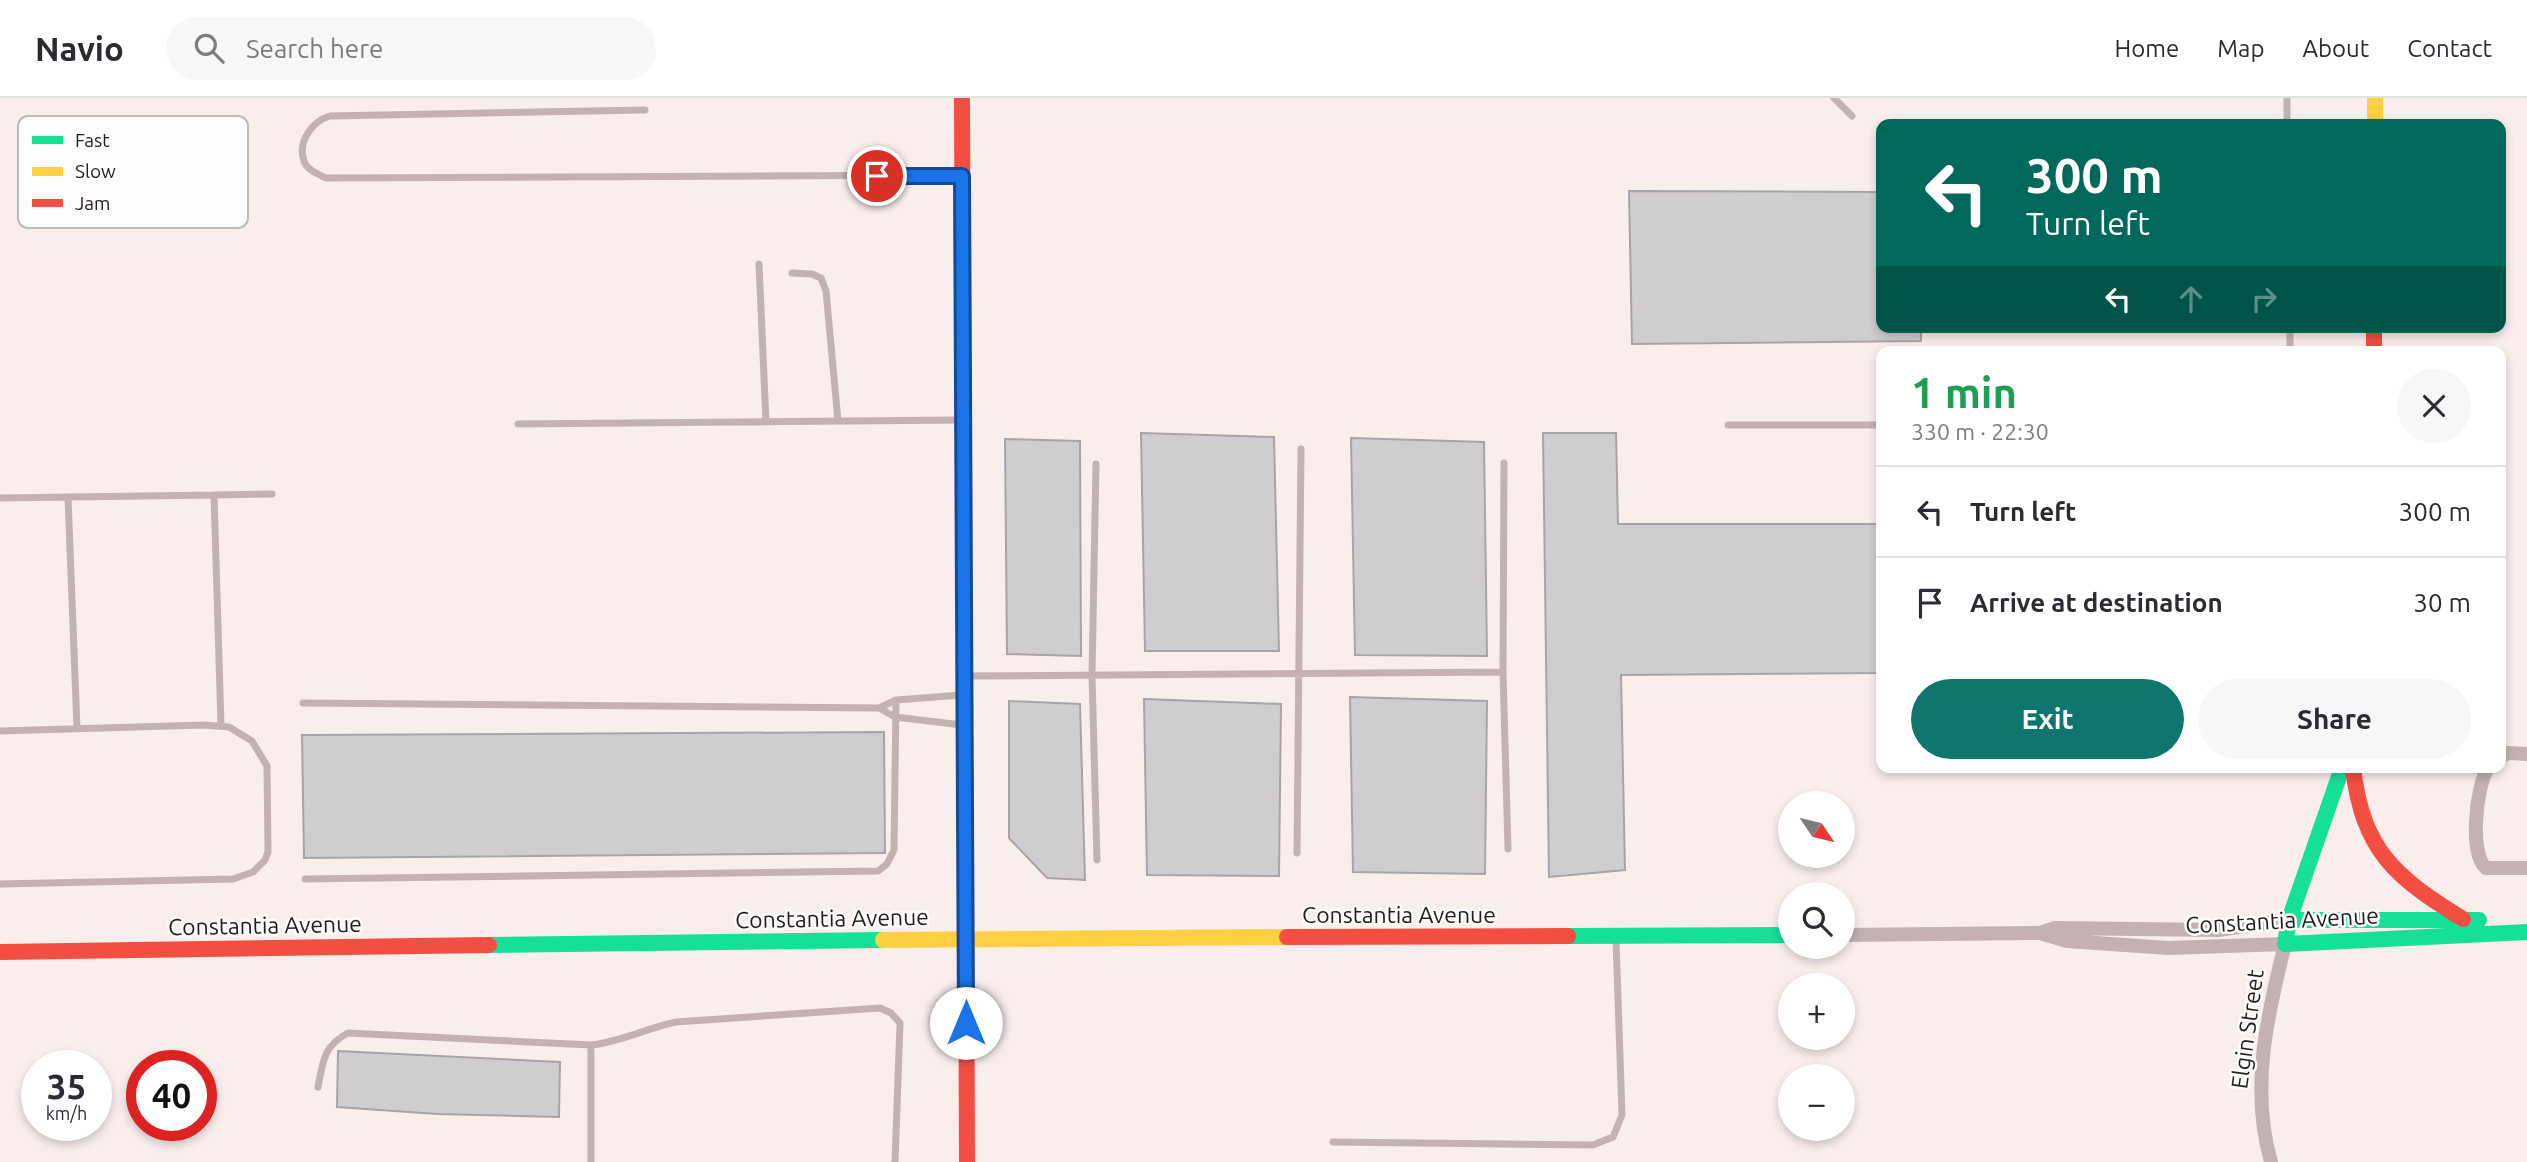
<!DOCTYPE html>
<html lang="en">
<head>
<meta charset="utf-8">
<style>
  :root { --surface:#fff; --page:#f7f7f7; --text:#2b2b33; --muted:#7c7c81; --line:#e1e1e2; --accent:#0f766e }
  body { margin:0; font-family:Ubuntu,sans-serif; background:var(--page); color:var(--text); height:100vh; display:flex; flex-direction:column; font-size:26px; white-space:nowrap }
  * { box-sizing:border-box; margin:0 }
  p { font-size:23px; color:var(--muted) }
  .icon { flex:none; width:38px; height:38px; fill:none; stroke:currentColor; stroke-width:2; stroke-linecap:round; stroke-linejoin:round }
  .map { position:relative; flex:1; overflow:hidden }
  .sheet { position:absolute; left:1876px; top:248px; width:630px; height:427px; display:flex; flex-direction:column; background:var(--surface); border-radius:14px; box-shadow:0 4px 10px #0003 }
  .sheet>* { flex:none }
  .top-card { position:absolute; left:1876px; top:21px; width:630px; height:214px; border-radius:14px; box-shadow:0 4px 10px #0003; background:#00695c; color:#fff; overflow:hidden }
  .needle { width:46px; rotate:125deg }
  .tools { position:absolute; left:1778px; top:693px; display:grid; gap:14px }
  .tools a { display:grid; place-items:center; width:77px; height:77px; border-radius:50%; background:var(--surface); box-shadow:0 4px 10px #0003; font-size:35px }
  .speed { position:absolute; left:21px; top:952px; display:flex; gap:14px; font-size:35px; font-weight:700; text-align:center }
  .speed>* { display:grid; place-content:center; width:91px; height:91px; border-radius:50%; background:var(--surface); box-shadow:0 4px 10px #0003; line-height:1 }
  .speed small { font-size:18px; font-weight:400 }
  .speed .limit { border:10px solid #d22; background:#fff; color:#111 }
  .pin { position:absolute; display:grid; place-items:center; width:60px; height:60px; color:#fff; margin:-30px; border:4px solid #fff; border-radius:50%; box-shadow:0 2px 7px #0007 }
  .me { position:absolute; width:77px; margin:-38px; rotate:0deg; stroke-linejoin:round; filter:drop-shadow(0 0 5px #0008) }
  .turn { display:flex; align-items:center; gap:24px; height:147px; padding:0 35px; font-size:32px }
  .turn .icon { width:91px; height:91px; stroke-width:2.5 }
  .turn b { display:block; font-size:49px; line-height:60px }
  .lanes { display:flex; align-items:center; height:66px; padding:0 35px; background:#0003; justify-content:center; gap:35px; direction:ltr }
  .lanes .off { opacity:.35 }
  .round { display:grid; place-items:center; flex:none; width:74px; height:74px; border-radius:37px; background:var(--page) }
  .head { display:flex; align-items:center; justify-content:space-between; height:119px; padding:0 35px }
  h1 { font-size:42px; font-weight:600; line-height:52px; color:#1e9e55 }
  .primary-button { display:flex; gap:14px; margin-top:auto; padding:14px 35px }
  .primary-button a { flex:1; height:80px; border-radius:42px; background:var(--accent); color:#fff; font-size:28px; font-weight:600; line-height:80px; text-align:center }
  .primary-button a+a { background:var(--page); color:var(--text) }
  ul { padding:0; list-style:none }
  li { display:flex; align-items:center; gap:21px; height:91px; padding:0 35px; border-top:2px solid var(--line) }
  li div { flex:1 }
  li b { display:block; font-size:26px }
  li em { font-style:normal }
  header { display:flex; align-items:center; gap:42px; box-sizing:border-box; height:98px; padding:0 35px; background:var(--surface); border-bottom:2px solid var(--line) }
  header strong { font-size:33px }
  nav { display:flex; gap:38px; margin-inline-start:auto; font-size:24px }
  .search { width:490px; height:63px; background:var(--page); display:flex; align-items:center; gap:18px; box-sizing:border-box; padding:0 24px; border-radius:38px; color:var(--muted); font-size:26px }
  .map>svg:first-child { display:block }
  .building { fill:#d0cdd0; stroke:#a7a4a7; stroke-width:2 }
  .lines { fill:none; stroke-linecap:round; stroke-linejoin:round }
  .lane { stroke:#c4b2b2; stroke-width:7 }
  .street { stroke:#c4b2b2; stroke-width:14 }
  .fast { stroke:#16e098; stroke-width:16 }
  .slow { stroke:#ffcf43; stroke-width:16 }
  .jam { stroke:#f24e42; stroke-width:16 }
  .route-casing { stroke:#114b97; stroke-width:18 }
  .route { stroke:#1a73e8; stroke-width:12 }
  .labels { text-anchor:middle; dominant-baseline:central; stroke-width:5; stroke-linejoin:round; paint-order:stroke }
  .street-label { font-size:23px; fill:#251c1c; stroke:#fcfcfc }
  .key { fill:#fcfcfc; stroke:#bcb9b9; stroke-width:2 }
  .key-label { font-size:19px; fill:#251c1c }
</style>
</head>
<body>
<header>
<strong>Navio</strong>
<div class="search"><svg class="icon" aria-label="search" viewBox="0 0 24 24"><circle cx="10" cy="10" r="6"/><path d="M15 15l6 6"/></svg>Search here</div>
<nav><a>Home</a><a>Map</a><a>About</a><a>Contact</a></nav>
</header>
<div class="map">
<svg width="2527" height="1064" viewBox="0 0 2527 1064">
  <rect width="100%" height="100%" fill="#faeeed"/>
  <path class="building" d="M1629,93L1881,94V229H1921V243L1632,246Z
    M1141,335L1274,339L1279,553H1145Z
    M1543,335H1616L1618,426H1881V575L1621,577L1625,772L1549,779Z
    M1351,340L1484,344L1487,558L1355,557Z
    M1005,341L1080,343L1081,558L1007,556Z
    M1350,599L1487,603L1485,776L1353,774Z
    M1144,601L1281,606L1279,778L1147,777Z
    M1009,603L1080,606L1085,782L1047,780L1009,740Z
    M884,634L885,755L304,760L302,637Z
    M338,953L560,964L559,1019L437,1016L337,1009Z"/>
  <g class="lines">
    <path class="lane" d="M1834,0L1852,18
      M2287,0V26
      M645,12L330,18C313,23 297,43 304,63C307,72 318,76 326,80L961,77
      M759,166L766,324
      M792,175L812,176L821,180L826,193L838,323
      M2290,229V254
      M518,326L962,322
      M1728,327H1881
      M1504,365L1503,574L1508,751
      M1096,366L1092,577L1097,762
      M68,399L77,630
      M0,400L214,397
      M969,578L1503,574
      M303,605L879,610L896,602L961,597
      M879,610L895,619L962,627
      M221,627L214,397L272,396
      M0,633L204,627L229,629L252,643L267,668L268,754L265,762L253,774L233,781L0,786
      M1297,755L1301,351
      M305,781L878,773L887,766L894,752L896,602
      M591,947V1064
      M318,989C323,964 323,948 348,935L591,947C620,944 647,930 676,924L880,910L891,915L900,925L895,1064
      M1333,1044L1593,1047L1613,1039L1622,1017L1616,842"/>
    <path class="street" d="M2501,659L2508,655L2527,656
      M2488,670C2476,688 2469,756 2486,770H2527
      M2040,835L2067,843L2168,850L2285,846C2267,918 2250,991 2271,1064
      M1843,837L2040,835L2055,830L2218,832L2289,822"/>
    <path class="fast" d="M964,513L966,798
      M2342,670L2289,822L2285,846L2527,834
      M2289,822H2479
      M1568,838L1790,837
      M489,847L883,842"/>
    <path class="slow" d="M2375,0V26
      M883,842L1287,839"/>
    <path class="jam" d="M962,0L964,513
      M2374,229V254
      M2353,670C2363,753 2395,779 2463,821
      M966,798L967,1064
      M1287,839L1568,838
      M0,854L489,847"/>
  </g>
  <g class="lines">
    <g class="route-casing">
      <path id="route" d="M877,78H962L966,925"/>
    </g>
    <use href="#route" class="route"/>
  </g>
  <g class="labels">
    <g class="street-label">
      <text x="1399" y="816">Constantia Avenue</text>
      <text transform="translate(832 820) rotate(-1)">Constantia Avenue</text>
      <text transform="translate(2282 822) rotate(-3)">Constantia Avenue</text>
      <text transform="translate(265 827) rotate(-1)">Constantia Avenue</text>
      <text transform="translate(2247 931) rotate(-82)">Elgin Street</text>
    </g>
  </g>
  <rect x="18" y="18" width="230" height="112" rx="10" class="key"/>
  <rect x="32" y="38" width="31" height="8" fill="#16e098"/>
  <rect x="32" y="69" width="31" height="9" fill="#ffcf43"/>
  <rect x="32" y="101" width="31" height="8" fill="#f24e42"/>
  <g class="key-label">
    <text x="75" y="49">Fast</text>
    <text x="75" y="80">Slow</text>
    <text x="75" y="112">Jam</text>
  </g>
</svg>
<div class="tools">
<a><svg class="needle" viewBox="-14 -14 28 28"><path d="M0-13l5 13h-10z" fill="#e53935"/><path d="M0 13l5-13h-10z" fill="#7c7c81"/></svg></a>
<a><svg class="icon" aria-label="search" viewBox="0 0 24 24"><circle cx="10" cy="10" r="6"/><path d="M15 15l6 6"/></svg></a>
<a>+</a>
<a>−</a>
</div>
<div class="speed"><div>35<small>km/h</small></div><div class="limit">40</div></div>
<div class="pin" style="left:877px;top:78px;background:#d93025"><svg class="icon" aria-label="arrive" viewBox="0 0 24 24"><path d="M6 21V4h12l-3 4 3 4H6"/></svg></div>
<svg class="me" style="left:966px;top:925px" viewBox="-20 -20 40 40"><circle r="19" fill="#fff"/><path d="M0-13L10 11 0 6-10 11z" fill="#1a73e8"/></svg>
<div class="top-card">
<div class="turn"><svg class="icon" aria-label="left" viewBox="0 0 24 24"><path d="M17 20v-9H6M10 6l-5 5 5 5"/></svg><div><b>300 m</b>Turn left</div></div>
<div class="lanes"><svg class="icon" aria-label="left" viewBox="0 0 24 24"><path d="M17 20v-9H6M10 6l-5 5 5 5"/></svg><svg class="icon off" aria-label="ahead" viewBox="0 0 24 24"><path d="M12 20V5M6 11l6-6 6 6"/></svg><svg class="icon off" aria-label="right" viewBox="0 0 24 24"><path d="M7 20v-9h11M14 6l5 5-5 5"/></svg></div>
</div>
<section class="sheet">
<div class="head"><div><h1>1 min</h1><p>330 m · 22:30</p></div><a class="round"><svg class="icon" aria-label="close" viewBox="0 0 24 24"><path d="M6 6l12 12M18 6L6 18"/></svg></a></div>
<ul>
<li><svg class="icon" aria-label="left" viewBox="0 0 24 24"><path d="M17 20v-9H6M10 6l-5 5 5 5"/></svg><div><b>Turn left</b></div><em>300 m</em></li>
<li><svg class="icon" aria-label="arrive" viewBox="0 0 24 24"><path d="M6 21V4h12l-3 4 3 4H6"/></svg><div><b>Arrive at destination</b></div><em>30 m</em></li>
</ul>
<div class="primary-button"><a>Exit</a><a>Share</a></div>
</section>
</div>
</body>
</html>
